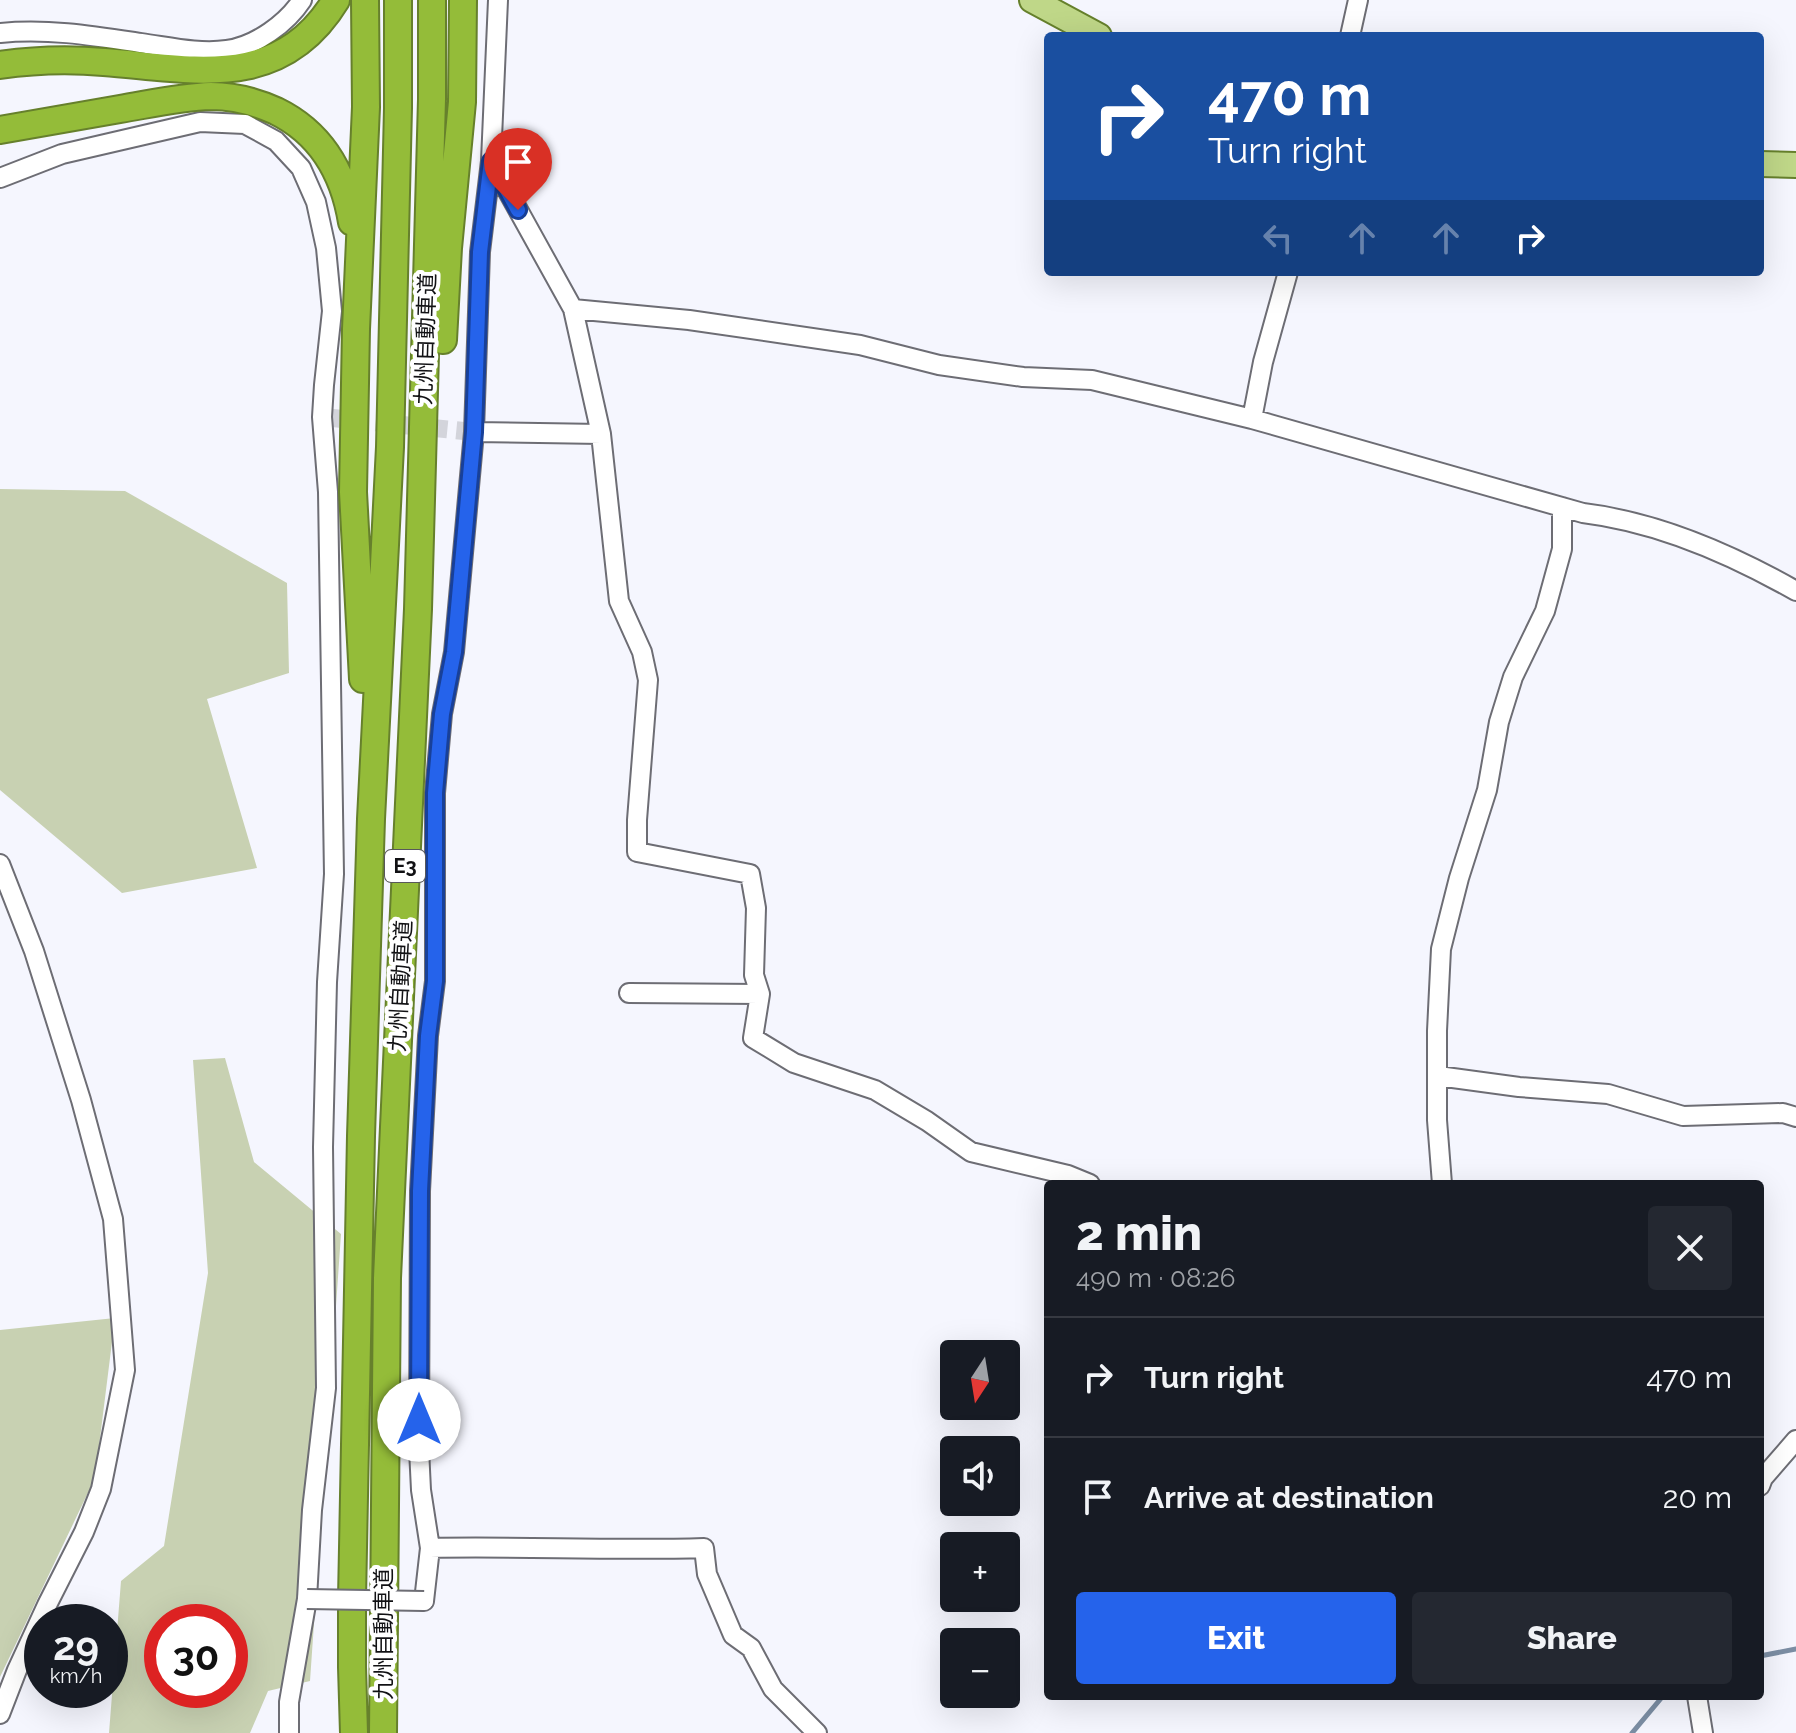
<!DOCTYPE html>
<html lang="en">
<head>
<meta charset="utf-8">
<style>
  :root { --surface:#171b24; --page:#242831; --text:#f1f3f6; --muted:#9ea1a6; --line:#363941; --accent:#2563eb }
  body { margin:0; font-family:Raleway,"Noto Sans JP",sans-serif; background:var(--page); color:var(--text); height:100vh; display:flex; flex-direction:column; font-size:30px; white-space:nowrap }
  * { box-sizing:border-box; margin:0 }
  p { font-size:26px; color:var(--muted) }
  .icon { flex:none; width:44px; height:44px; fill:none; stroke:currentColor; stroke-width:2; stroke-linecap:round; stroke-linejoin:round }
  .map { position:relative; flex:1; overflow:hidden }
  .side { position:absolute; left:1044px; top:1180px; width:720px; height:520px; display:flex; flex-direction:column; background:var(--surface); border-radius:8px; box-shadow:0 8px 32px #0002 }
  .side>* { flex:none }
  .guide { position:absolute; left:1044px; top:32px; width:720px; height:244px; border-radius:8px; box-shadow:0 8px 32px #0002; background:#1a4fa0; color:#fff; overflow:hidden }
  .needle { width:52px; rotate:192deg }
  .buttons { position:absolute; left:940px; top:1340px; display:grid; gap:16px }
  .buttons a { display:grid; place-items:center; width:80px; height:80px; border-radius:8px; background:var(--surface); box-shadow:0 8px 32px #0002; font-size:40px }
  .speed { position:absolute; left:24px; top:1604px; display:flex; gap:16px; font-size:40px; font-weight:700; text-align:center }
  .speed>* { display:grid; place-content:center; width:104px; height:104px; border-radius:50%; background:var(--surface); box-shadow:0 8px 32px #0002; line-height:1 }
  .speed small { font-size:20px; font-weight:400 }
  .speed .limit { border:12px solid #d22; background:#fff; color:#111 }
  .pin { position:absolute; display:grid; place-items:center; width:68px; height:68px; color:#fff; margin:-82px -34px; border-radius:50% 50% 50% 0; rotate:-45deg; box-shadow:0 0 8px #0007 }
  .pin .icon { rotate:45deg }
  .me { position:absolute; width:88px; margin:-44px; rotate:0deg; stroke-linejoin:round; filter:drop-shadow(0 0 6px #0008) }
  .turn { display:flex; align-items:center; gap:28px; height:168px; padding:0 32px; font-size:36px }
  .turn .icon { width:104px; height:104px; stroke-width:2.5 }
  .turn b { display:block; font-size:56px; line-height:68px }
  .lanes { display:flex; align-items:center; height:76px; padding:0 32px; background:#0003; justify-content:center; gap:40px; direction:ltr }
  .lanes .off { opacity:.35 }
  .round { display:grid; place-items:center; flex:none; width:84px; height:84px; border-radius:8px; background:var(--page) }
  .summary { display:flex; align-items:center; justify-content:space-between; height:136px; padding:0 32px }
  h1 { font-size:48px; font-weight:800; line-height:60px }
  .action { display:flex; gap:16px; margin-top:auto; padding:16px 32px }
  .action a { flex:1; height:92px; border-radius:8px; background:var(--accent); color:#fff; font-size:32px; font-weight:800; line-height:92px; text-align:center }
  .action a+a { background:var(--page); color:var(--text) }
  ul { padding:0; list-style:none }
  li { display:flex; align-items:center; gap:24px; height:120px; padding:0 32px; border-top:2px solid var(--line) }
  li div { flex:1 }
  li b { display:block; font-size:30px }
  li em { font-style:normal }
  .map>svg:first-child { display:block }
  .green { fill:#c8d1b2; fill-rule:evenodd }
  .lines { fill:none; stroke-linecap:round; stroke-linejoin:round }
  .stream { stroke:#7c8ea4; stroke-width:5 }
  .minor-tunnel { stroke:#d3d4db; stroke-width:18; stroke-dasharray:18 9; stroke-linecap:butt }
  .minor-casing { stroke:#6d6d74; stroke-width:22 }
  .major-casing { stroke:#66802c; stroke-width:28 }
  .highway-casing { stroke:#66802c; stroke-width:30 }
  .minor { stroke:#fff; stroke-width:18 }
  .major { stroke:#bfd788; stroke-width:24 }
  .highway { stroke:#94bc39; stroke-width:26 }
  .minor-bridge-casing { stroke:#6d6d74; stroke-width:22; stroke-linecap:butt }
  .minor-bridge { stroke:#fff; stroke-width:18 }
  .route-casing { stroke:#184099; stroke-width:20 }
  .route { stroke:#2563eb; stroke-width:14 }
  .labels { text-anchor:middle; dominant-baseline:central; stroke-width:8; stroke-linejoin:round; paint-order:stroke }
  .shield { fill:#fff; stroke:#58585a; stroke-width:2 }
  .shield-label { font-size:20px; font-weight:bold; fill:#111114 }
  .street-label { font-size:22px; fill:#111114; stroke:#fff }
</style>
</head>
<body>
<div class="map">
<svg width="1796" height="1733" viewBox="0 0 1796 1733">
  <rect width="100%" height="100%" fill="#f5f6fe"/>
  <path class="green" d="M0,489L125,491L287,583L289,673L207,699L257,868L122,893L0,790Z
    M225,1058L254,1162L341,1234L310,1681L268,1691L250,1733H109L121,1581L164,1546L208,1273L193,1060ZM162,1622H230V1690H162Z
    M115,1318L95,1478L0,1677V1330Z"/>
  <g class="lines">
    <path class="stream" d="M1760,1656L1796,1649
      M1632,1733L1663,1696"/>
    <path class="minor-tunnel" d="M322,417L474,432"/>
    <g class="minor-casing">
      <path id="minor" d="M0,33C47,28 95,36 141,43C170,47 199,54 227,50C256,46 287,23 302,0
        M1350,36L1358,0
        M491,161L573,309L601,434L619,601L642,652L648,680L637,820V852L750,874L756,908L754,975L760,994L753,1038L794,1063L875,1090L927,1121L971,1152L1068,1175L1090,1184
        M0,178L62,154L200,122L245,124L276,141L301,168L316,202L326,248L332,311L324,385L322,417L328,492L334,874L327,982L323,1147L326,1388L312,1510L307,1599L289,1702V1733
        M573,309L689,320L860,345L939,365L1023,377L1092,380L1252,419L1583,513C1658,522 1731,554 1796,591
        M1252,419L1263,362L1288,272
        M474,432L601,434
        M0,864L34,951L81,1100L113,1219L125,1370L101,1489L84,1532L47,1605L17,1670L0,1714
        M629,993L760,994
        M1438,1076L1519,1087L1608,1094L1683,1116L1783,1113L1796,1117
        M1442,1184L1437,1120V1031L1441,949L1459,878L1487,790L1499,722L1513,677L1545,611L1562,549V507
        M1760,1486L1763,1478L1796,1440
        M430,1548C521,1546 613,1551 704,1548L707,1574L733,1635L751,1648L773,1689L817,1733
        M424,1601L430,1548L421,1490L419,1449L420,1191L428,1036L435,981V793L442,714L454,652L474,432L480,252L491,161L498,0
        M1697,1696L1703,1733"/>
    </g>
    <g class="major-casing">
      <path id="major" d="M1032,0L1099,36
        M1760,164L1796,165"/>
    </g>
    <g class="highway-casing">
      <path id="highway" d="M0,65C34,60 69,59 104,62C193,69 280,92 336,0
        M0,130C40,123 80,116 120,109C150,104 180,97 211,96C234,96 256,102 276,111C321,133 344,173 352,222
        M443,340L448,248L462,102L463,0
        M363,679L353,492L356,329L366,107L365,0
        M354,1733L352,1667V1599L361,1136L371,819L390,447L398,108V0
        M383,1733L387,1278L418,609L432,99V0"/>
    </g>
    <use href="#minor" class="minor"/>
    <use href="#major" class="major"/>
    <use href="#highway" class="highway"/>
    <g class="minor-bridge-casing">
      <path id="minor-bridge" d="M307,1599L424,1601"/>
    </g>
    <use href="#minor-bridge" class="minor-bridge"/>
  </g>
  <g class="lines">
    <g class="route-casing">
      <path id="route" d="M419,1420L420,1191L428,1036L435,981V793L442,714L454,652L474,432L480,252L491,161L518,210"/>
    </g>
    <use href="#route" class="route"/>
  </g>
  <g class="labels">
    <rect class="shield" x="385" y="850" width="40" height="32" rx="6"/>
    <g class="shield-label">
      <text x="405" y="866">E3</text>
    </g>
    <g class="street-label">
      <text transform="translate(425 339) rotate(-88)">九州自動車道</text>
      <text transform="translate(400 986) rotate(-87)">九州自動車道</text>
      <text transform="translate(383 1634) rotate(-90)">九州自動車道</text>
    </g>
  </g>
</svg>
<div class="buttons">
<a><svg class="needle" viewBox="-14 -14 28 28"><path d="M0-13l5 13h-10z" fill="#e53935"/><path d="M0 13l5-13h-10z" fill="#9ea1a6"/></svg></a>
<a><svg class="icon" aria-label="sound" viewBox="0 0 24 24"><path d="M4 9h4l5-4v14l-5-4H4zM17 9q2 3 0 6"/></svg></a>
<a>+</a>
<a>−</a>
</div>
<div class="speed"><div>29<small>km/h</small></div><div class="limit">30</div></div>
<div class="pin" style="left:518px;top:210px;background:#d93025"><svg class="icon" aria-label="arrive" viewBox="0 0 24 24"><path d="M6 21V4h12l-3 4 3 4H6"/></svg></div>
<svg class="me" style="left:419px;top:1420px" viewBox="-20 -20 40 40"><circle r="19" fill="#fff"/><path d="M0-13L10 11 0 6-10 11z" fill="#2563eb"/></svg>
<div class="guide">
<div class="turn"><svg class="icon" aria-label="right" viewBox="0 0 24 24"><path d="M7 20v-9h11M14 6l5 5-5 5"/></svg><div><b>470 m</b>Turn right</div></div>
<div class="lanes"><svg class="icon off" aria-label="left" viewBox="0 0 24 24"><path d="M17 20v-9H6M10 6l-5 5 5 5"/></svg><svg class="icon off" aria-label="ahead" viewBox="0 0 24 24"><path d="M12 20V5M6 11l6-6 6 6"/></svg><svg class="icon off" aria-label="ahead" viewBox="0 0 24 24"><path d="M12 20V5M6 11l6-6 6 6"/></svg><svg class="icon" aria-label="right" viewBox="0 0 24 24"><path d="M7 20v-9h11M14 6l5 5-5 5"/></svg></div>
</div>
<section class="side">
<div class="summary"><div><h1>2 min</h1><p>490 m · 08:26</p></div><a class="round"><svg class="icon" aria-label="close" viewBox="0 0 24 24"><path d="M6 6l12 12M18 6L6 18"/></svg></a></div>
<ul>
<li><svg class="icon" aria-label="right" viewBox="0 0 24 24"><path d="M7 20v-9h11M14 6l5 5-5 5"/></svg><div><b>Turn right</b></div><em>470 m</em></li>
<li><svg class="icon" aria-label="arrive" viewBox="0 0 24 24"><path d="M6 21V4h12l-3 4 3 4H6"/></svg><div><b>Arrive at destination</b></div><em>20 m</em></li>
</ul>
<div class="action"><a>Exit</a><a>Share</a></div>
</section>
</div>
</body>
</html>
